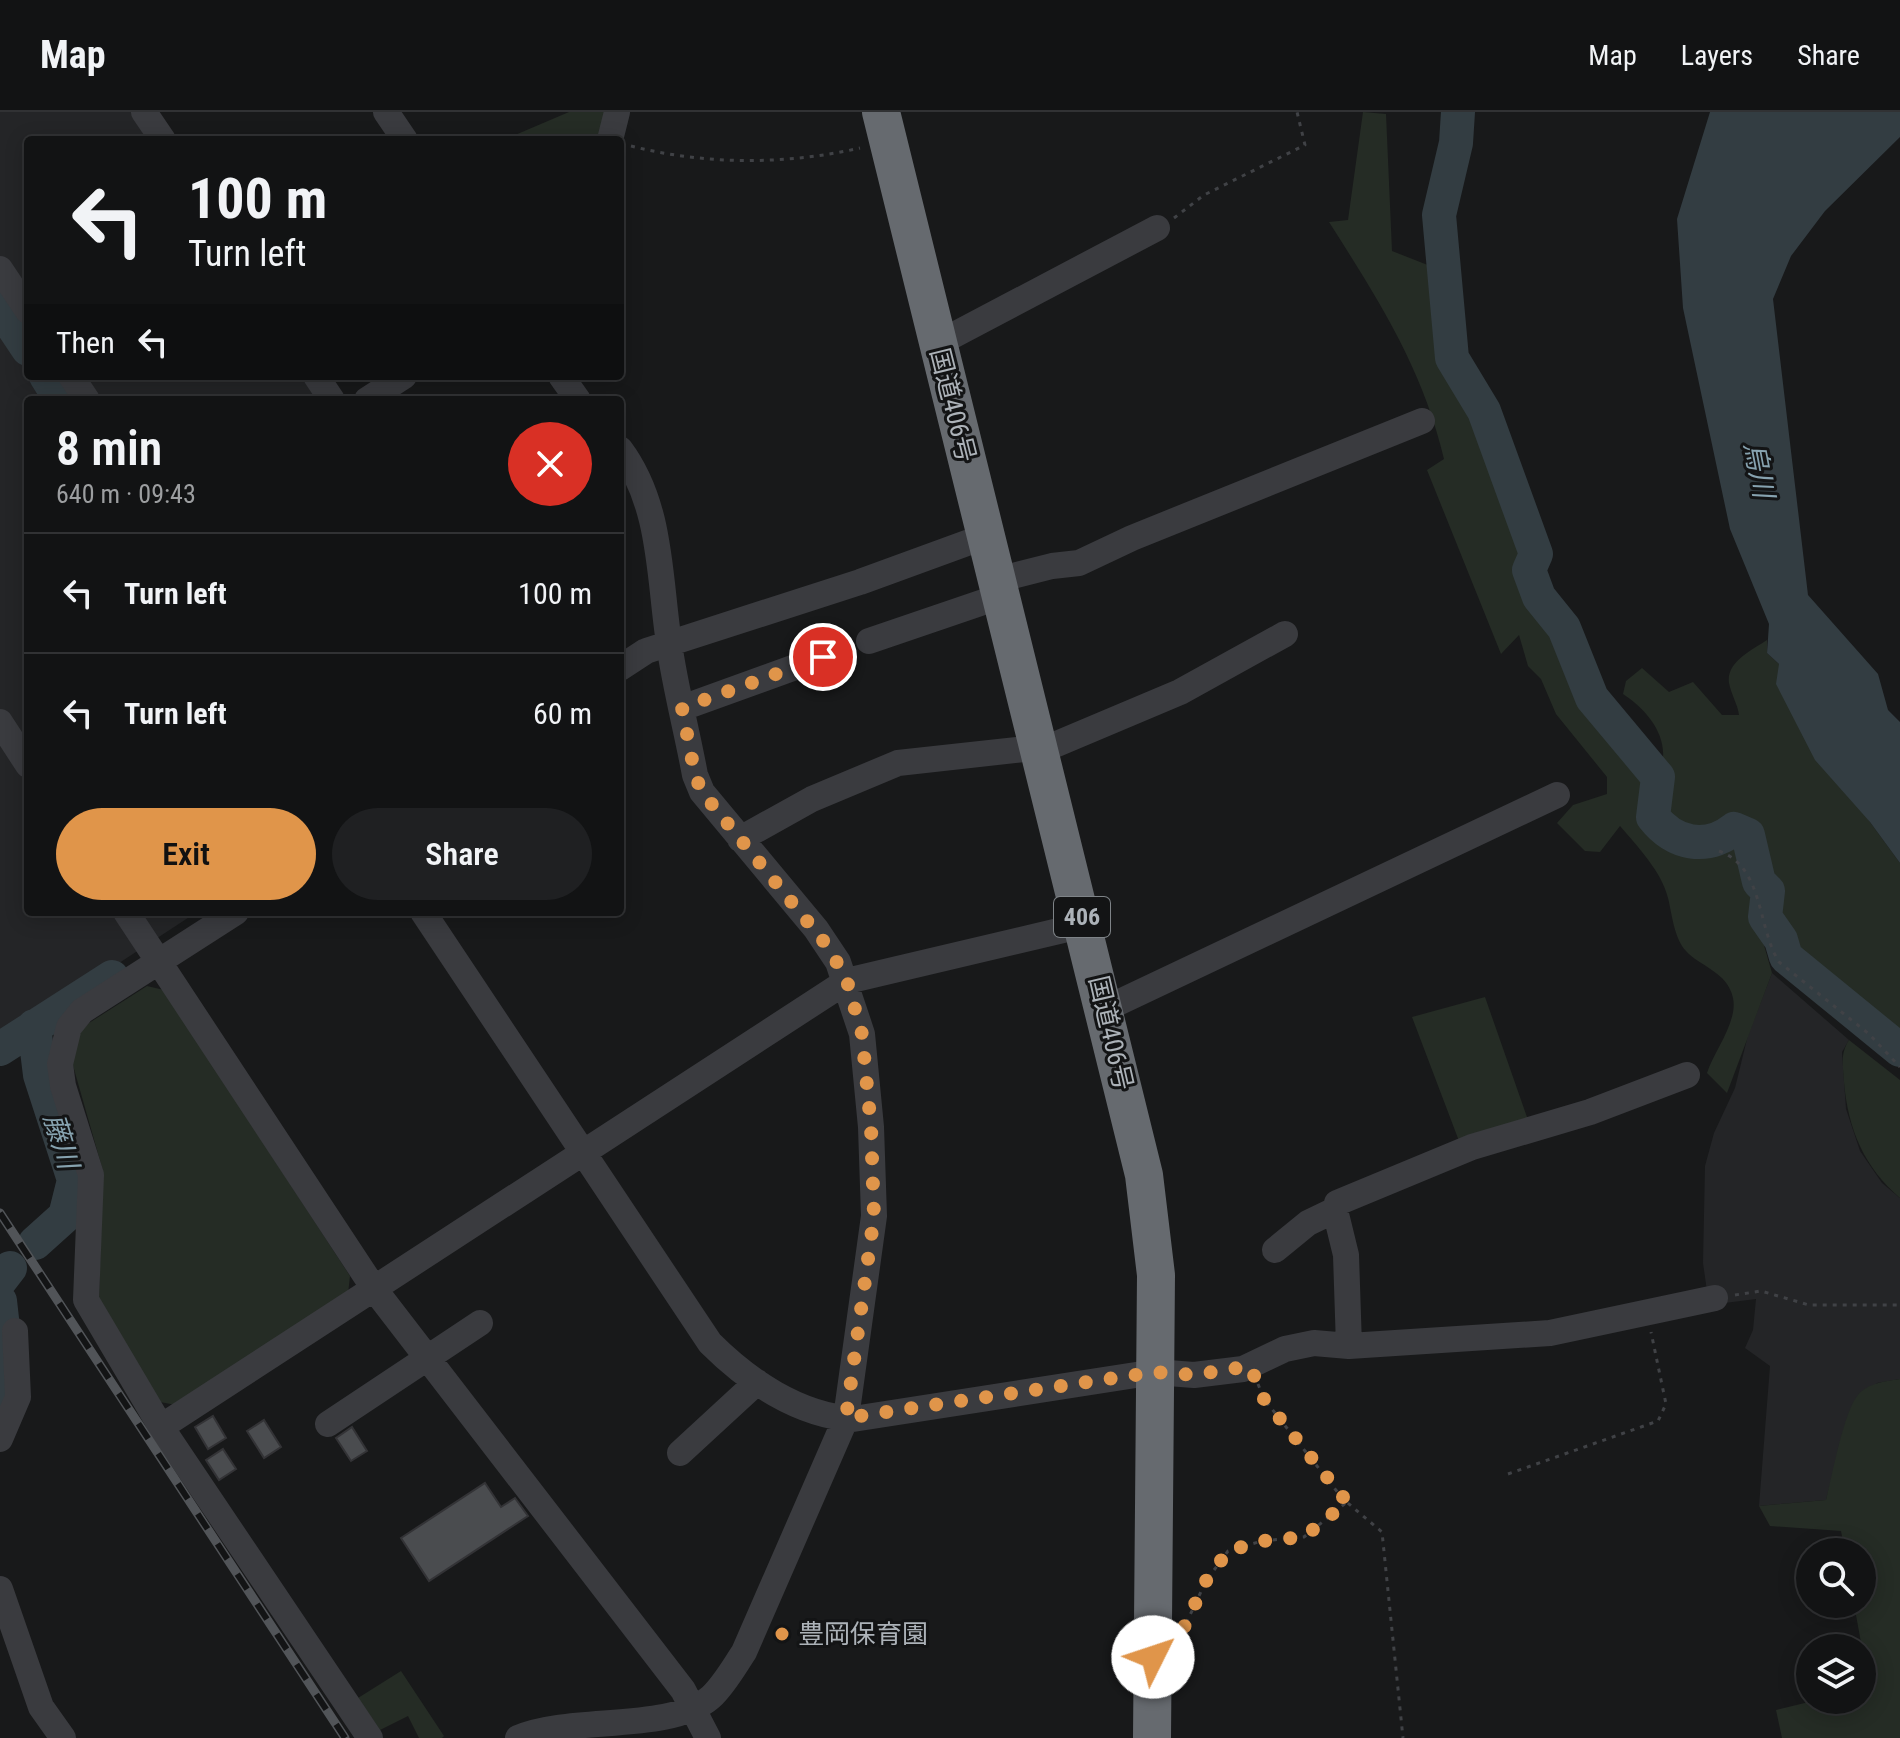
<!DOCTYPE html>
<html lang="en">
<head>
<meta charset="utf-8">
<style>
  :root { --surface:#121314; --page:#1f2022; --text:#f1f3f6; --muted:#9c9ea0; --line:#313234; --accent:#e0954a }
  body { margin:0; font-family:"Roboto Condensed","Noto Sans JP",sans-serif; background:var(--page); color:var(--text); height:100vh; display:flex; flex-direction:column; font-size:30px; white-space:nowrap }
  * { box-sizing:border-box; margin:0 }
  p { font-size:26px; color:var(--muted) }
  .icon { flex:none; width:44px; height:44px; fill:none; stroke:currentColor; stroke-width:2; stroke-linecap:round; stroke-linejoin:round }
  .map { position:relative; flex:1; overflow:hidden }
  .details { position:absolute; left:24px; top:284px; width:600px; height:520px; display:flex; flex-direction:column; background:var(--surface); border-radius:8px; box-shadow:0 4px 20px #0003,0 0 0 2px var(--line) }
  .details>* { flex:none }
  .banner { position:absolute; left:24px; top:24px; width:600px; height:244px; border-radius:8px; box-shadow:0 4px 20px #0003,0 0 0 2px var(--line); background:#121314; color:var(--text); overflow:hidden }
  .buttons { position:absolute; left:1796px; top:1426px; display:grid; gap:16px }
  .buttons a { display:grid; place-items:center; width:80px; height:80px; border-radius:50%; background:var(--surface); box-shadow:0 4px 20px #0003,0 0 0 2px var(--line); font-size:40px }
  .pin { position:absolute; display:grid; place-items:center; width:68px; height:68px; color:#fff; margin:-34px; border:4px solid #fff; border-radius:50%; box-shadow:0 2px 8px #0007 }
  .me { position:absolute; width:88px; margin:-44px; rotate:49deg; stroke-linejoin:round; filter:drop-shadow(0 0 6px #0008) }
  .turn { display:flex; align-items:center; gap:28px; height:168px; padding:0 32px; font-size:36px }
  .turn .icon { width:104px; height:104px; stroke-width:2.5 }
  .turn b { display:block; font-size:56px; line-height:68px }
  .then { display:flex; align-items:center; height:76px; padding:0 32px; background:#0003; gap:16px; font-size:30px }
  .round { display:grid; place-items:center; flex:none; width:84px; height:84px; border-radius:42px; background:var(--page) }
  .head { display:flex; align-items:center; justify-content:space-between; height:136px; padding:0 32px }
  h1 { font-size:48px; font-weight:600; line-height:60px }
  .primary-button { display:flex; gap:16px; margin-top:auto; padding:16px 32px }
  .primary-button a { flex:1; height:92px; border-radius:48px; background:var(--accent); color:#111; font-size:32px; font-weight:600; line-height:92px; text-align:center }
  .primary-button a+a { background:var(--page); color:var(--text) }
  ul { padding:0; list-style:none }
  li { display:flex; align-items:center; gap:24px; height:120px; padding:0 32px; border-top:2px solid var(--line) }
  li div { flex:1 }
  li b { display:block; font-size:30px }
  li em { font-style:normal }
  header { display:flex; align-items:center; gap:48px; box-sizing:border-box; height:112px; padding:0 40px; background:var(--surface); border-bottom:2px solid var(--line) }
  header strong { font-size:38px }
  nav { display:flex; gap:44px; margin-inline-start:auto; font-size:28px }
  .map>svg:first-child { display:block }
  .built { fill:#242527 }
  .green { fill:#252c25 }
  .water { fill:#333d42 }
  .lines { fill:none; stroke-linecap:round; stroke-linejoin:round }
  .river { stroke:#333d42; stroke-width:34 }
  .building { fill:#4a4c4f; stroke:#333336; stroke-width:2 }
  .path { stroke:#404246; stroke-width:3; stroke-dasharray:4 6; stroke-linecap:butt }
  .minor { stroke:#3a3b3f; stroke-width:26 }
  .highway { stroke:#666a6f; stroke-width:38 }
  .rail-casing { stroke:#515458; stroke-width:9 }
  .rail { stroke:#131415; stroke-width:6; stroke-dasharray:18; stroke-linecap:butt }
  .route { stroke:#e0954a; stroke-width:14; stroke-dasharray:0 25.2 }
  .poi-dot { fill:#e0954a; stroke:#131415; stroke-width:3 }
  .labels { text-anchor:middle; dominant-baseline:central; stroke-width:6; stroke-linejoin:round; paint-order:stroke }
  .shield { fill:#131415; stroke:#7e8387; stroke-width:2 }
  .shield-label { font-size:24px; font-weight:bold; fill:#acb2b8 }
  .street-label { font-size:26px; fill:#acb2b8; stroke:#131415 }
  .poi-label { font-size:26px; fill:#acb2b8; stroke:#131415; text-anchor:start }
  .water-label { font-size:28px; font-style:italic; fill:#87a3b0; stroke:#131415 }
</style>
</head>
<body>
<header>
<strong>Map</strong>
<nav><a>Map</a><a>Layers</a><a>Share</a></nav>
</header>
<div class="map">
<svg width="1900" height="1626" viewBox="0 0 1900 1626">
  <rect width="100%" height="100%" fill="#18191a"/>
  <path class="built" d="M0,0H135L153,28H28V264H306L322,288H28V800H197L0,929Z
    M1772,861L1849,928L1842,940L1846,997L1860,1039L1882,1071L1900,1086V1267L1877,1271L1844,1320L1826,1388L1759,1394L1770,1254L1745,1236L1753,1218L1756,1187L1709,1193L1703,1151L1705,1054L1714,1021L1735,976L1748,923Z"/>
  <path class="green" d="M569,0H608L600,28H503Z
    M1363,0L1386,2L1392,139L1443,159L1452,246L1484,299L1536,442L1529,458L1539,485L1564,516L1592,586L1658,664C1674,630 1650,600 1623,582L1626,569L1642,556L1669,580L1693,570L1722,603H1739C1738,593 1731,582 1729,571C1726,550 1752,538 1767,528V541L1779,552L1870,710L1900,751V932L1792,842L1778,816L1770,811L1771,779L1754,742L1751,721L1742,714H1733L1718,723L1686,728L1679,723L1686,733L1721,731L1739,721L1745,725L1749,781L1772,861L1727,981L1707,961C1714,939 1738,910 1733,886C1728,860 1699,854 1686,839C1674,826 1672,802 1668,786C1662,760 1637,734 1620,714L1600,740L1585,739L1557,711L1573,693L1607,682V665L1556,602L1541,567L1528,554L1519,523L1501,542L1427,358L1444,347C1423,257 1378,187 1329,110L1348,108Z
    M147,874L164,878L350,1164L348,1182L176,1293L160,1290L99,1186L103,1059L72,950L79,921L89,911Z
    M1485,885L1528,1008L1459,1029L1412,905Z
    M1849,928L1900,968V1086C1864,1055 1848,1017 1844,970C1843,953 1840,942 1849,928Z
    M1900,1267V1626H1782L1776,1598L1817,1588H1862V1561L1866,1558L1854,1492H1862V1440H1845L1841,1419L1770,1414L1759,1394L1826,1388C1832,1364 1844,1299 1858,1283C1868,1271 1886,1269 1900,1267Z
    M401,1559L444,1624L442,1626H419L408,1604L380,1618L358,1586Z"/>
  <path class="water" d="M1710,0H1900V25L1825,99L1791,144L1773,187L1808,483L1878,562L1888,598L1900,610V751L1870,710L1815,648L1776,572L1779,552L1767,541L1769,512L1730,417L1683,196L1677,107Z"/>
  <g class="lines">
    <path class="river" d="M1458,0L1456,31L1439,103L1452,246L1484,299L1536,442L1529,458L1539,485L1564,516L1592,586L1658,665L1653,705C1674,732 1706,739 1734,717L1748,723L1759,770L1768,779L1765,805L1781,828L1786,845L1900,938
      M0,195L28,237
      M46,264L61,288
      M34,914L40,963L74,1068L65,1104L35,1131
      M0,937L112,865
      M0,1169L10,1156
      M0,1189L7,1252L0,1292"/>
  </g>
  <path class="building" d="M213,1304L226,1326L208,1337L195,1315Z
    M264,1308L281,1335L264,1346L247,1319Z
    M352,1315L367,1339L351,1349L336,1326Z
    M223,1337L236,1357L219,1368L206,1348Z
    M485,1371L501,1395L515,1386L528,1404L429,1469L401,1426Z"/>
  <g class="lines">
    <path class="path" d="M631,34C705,53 786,53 860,36
      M1174,106L1204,83L1305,33L1297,0
      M1719,739C1764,755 1757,815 1779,850L1869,922L1900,955
      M1735,1183L1761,1179L1809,1193H1900
      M1258,1272L1264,1287L1343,1387L1382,1420L1403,1626
      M1508,1362L1658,1309L1666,1292L1651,1220
      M1182,1520L1206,1469L1228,1439L1262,1429L1304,1425L1347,1390"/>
    <path class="minor" d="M144,0L163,28
      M386,0L405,28
      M610,28L617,0
      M0,157L28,199
      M937,232L1157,116
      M71,264L87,288
      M316,264L332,288
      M561,264L578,288
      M367,288L404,264
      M997,468L1052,454L1079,451L1132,426L1422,309
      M869,529L1001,484
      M620,556L646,539L860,470L986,424
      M682,596L823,545
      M0,610L28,653
      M740,727L812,687L898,651L1052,634L1180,580L1285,522
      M126,800L375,1178L683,1578L708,1626
      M236,800L82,899L69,915L60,952L63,974L91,1063L86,1188L161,1315L370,1626
      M423,800L710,1231C748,1269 798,1303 853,1307L1155,1260L1194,1263L1243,1257L1285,1237L1314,1231L1349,1234L1550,1221L1715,1186
      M1105,897L1557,683
      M1335,1098L1346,1143L1349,1234
      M1275,1138L1308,1111L1335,1098L1337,1091L1472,1035L1590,1000L1687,963
      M328,1312L480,1211
      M161,1315L847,869L1084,813
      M0,1327L18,1285L15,1219
      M680,1341L757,1270
      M0,1477L41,1595L63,1626
      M518,1626C572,1603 670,1621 711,1585C724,1573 734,1555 744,1540L846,1306L874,1104L871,1015L862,922L838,850L816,817L702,680L695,663C687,619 675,575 669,531C659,465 662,393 620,337"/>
    <path class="highway" d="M881,0L1144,1063L1156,1163L1152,1626"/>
    <g class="rail-casing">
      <path id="rail" d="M0,1101L345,1626"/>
    </g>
    <use href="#rail" class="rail"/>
  </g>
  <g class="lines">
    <path class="route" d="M823,545L682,596L695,663L702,680L829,836L847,869L862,922L871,1015L874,1104L846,1306L1155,1260L1194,1263L1250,1254L1264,1287L1347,1390L1304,1425L1262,1429L1228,1439L1206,1469L1177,1530L1153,1545"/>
  </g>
  <circle class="poi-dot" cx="782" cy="1522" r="8"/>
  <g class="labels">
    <rect class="shield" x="1054" y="785" width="56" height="40" rx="6"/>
    <g class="shield-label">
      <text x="1082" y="805">406</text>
    </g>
    <g class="street-label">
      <text transform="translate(953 293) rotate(76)">国道406号</text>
      <text transform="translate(1111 921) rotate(77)">国道406号</text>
    </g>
    <g class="poi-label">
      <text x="798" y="1522">豊岡保育園</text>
    </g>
    <g class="water-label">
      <text transform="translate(1759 358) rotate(79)">烏川</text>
      <text transform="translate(61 1029) rotate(73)">藤川</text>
    </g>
  </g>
</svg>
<div class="buttons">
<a><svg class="icon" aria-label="search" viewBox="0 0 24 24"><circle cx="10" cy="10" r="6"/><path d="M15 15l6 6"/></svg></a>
<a><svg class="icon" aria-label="layers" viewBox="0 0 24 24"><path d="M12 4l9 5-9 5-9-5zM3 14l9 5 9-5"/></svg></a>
</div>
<div class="pin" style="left:823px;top:545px;background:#d93025"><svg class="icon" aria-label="arrive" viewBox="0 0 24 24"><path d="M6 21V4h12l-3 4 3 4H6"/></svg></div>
<svg class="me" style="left:1153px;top:1545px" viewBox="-20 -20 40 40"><circle r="19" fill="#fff"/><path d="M0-13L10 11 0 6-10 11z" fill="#e0954a"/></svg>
<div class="banner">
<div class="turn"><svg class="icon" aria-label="left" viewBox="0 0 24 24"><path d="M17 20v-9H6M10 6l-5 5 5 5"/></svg><div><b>100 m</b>Turn left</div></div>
<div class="then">Then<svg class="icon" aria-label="left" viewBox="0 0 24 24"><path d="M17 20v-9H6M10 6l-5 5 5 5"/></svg></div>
</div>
<section class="details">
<div class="head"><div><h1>8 min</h1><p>640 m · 09:43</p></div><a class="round" style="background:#d93025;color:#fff"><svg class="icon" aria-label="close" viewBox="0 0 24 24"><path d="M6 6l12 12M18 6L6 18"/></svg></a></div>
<ul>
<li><svg class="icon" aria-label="left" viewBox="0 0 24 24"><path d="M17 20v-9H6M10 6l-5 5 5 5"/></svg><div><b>Turn left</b></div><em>100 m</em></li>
<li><svg class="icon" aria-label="left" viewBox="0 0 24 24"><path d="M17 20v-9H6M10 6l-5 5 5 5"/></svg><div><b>Turn left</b></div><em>60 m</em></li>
</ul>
<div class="primary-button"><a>Exit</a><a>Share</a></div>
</section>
</div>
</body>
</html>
